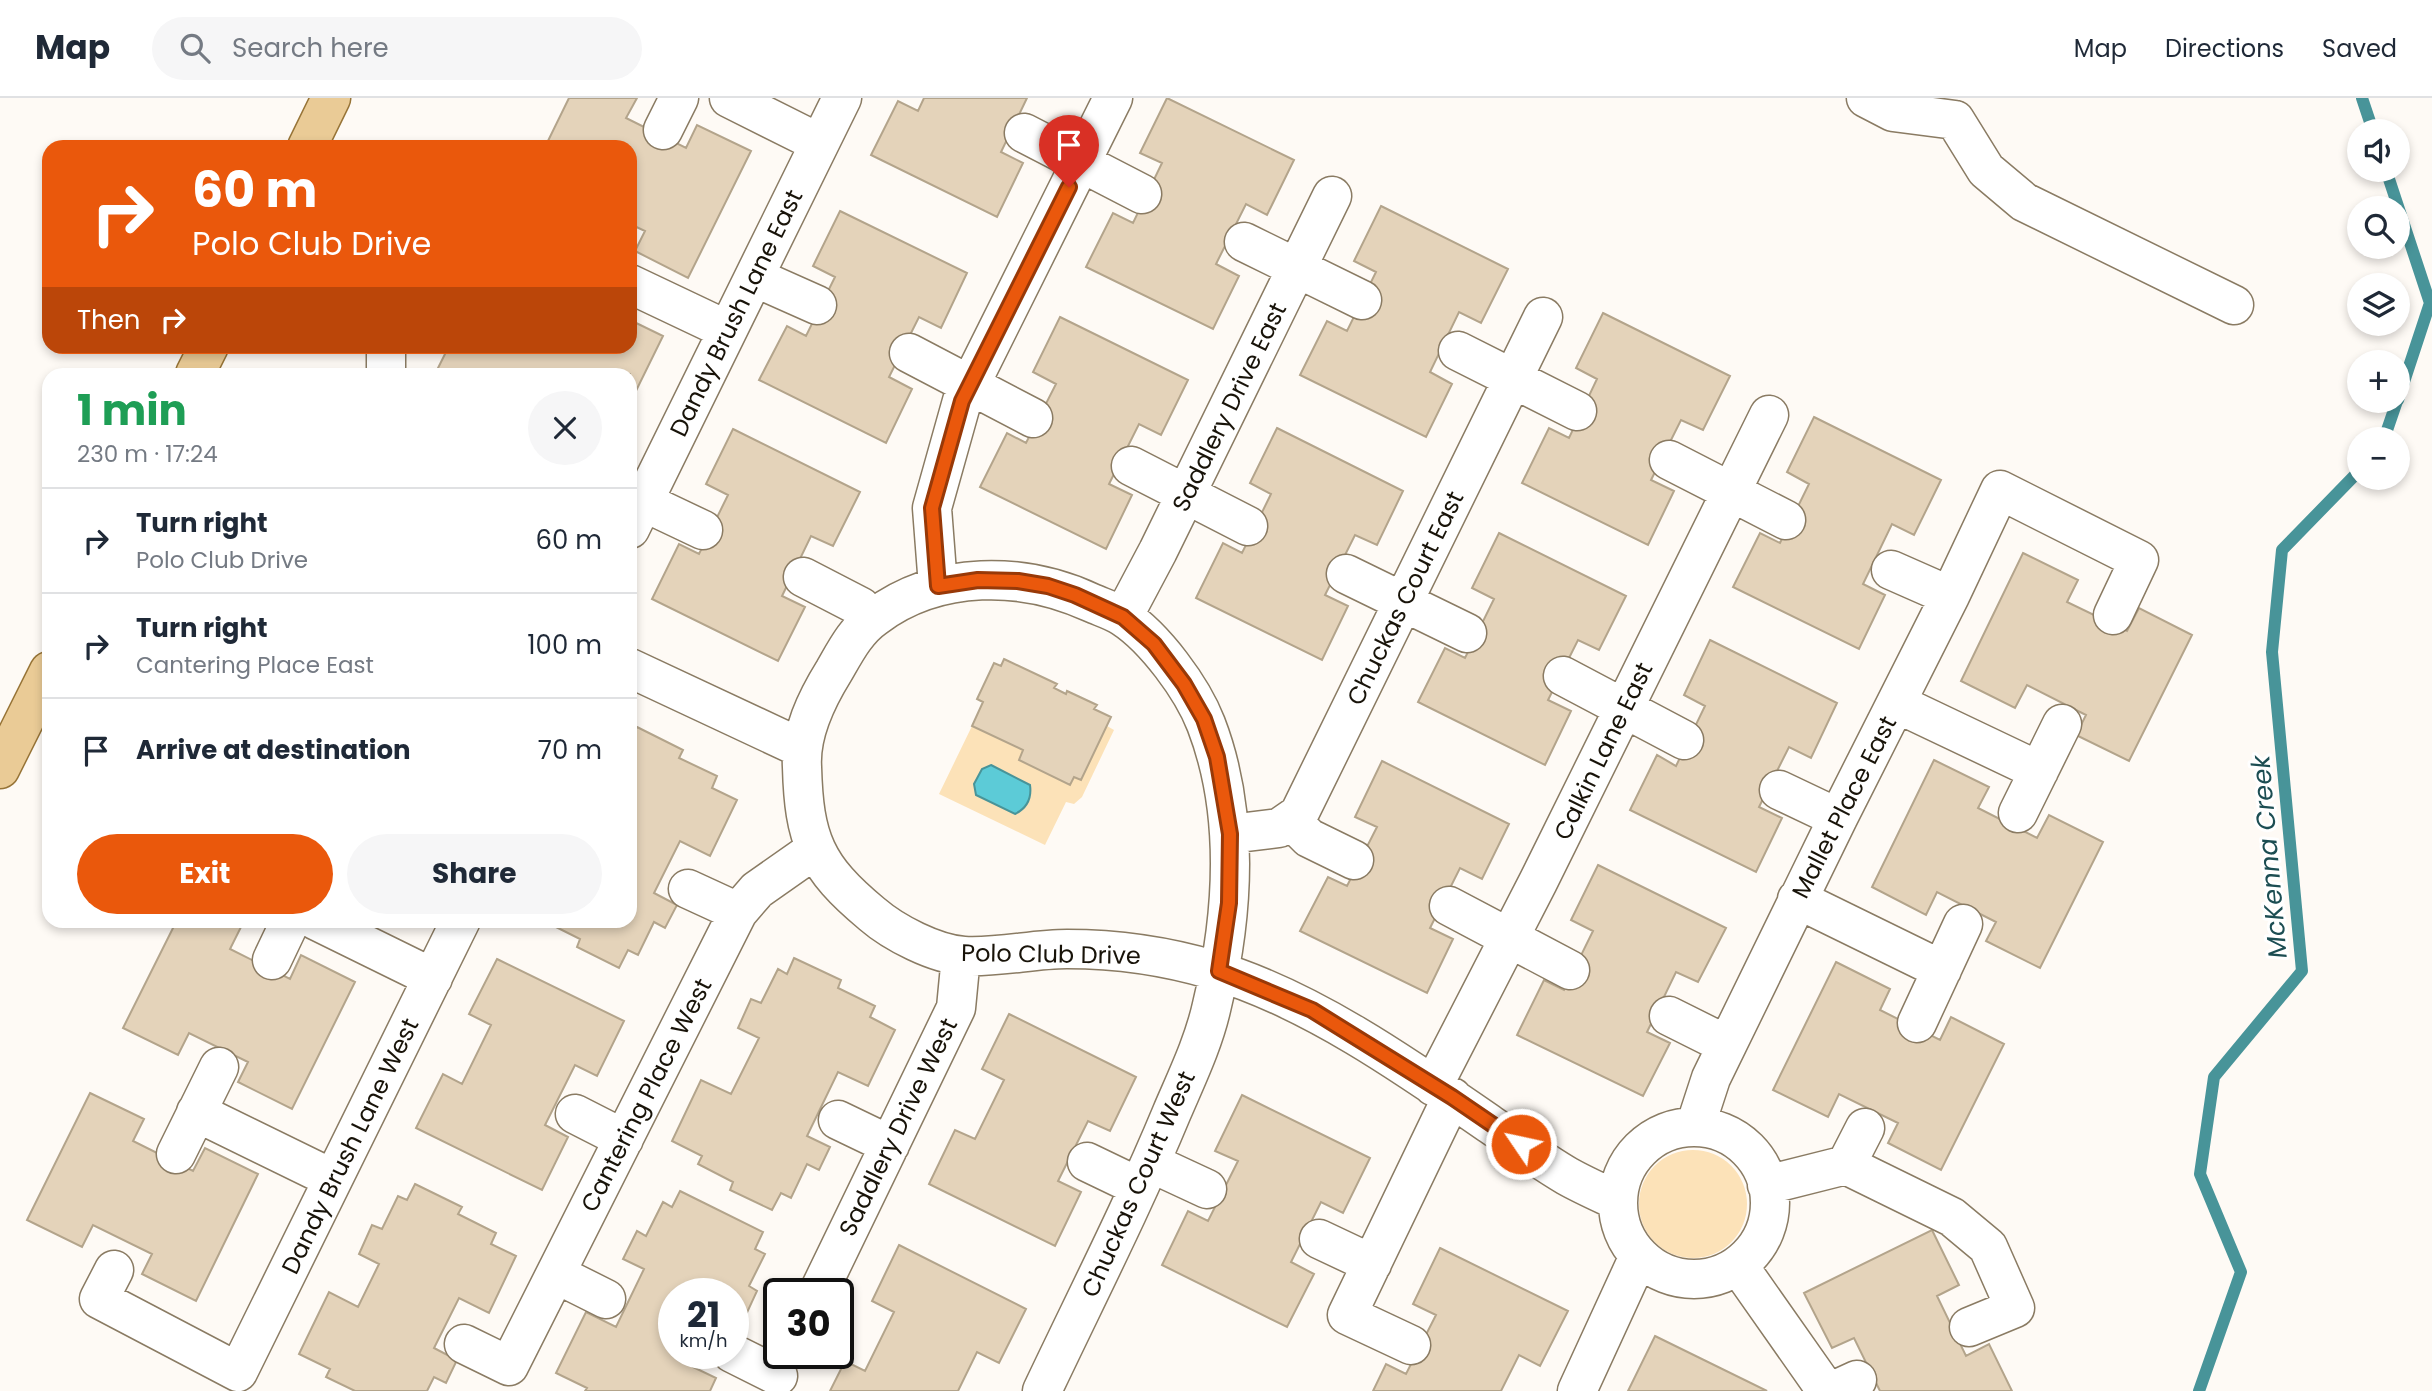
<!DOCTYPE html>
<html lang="en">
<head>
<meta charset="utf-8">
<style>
  :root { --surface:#fff; --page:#f6f6f7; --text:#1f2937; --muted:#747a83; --line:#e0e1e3; --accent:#ea580c }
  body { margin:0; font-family:Poppins,sans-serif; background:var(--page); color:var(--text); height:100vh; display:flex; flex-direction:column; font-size:26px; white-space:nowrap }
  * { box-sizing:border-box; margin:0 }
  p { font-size:23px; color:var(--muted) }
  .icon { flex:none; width:38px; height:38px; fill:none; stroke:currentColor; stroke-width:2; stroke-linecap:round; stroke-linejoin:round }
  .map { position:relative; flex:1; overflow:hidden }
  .sheet { position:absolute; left:42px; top:270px; width:595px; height:560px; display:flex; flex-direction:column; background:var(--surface); border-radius:21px; box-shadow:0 4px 10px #0003 }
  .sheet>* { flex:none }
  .hud { position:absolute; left:42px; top:42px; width:595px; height:214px; border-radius:21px; box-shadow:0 4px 10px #0003; background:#ea580c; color:#fff; overflow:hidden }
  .buttons { position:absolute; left:2347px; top:21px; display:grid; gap:14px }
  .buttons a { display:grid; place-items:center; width:63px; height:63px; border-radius:50%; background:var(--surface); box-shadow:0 4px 10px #0003; font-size:35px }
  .speed { position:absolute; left:658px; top:1180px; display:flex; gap:14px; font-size:35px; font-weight:700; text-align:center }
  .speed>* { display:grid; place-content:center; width:91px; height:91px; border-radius:50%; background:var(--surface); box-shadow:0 4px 10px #0003; line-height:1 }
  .speed small { font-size:18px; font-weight:400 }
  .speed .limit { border:4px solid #111; border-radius:10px; background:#fff; color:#111 }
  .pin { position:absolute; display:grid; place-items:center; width:60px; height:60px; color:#fff; margin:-72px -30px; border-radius:50% 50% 50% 0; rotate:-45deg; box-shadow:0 0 7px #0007 }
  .pin .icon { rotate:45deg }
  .me { position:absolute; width:77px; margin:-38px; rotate:304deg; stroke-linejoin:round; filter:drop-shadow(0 0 5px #0008) }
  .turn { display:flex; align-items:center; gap:24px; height:147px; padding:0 35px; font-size:32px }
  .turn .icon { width:91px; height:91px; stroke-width:2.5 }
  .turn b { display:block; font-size:49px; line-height:60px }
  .then { display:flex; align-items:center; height:66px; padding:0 35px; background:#0003; gap:14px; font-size:26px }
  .round { display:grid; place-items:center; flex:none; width:74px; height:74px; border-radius:37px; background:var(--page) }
  .headline { display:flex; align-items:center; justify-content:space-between; height:119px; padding:0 35px }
  h1 { font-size:42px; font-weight:700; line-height:52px; color:#1e9e55 }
  .button { display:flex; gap:14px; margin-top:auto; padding:14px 35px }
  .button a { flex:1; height:80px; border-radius:42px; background:var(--accent); color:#fff; font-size:28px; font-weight:700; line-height:80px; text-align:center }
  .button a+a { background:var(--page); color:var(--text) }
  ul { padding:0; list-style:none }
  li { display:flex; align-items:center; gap:21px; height:105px; padding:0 35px; border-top:2px solid var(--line) }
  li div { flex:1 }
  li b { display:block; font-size:26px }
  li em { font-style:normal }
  header { display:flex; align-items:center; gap:42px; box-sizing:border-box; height:98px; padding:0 35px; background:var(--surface); border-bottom:2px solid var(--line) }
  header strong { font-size:33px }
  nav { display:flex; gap:38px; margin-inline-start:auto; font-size:24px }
  .search { width:490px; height:63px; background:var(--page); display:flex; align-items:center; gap:18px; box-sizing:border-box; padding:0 24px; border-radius:38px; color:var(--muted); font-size:26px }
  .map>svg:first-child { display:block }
  .green { fill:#fce2b8 }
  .water { fill:#5ccbd7; stroke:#489499; stroke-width:2 }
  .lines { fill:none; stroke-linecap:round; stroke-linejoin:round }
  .stream { stroke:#489499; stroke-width:12 }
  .building { fill:#e4d3ba; stroke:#b3a48b; stroke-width:2 }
  .minor-casing { stroke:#8a7b63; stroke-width:41 }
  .major-casing { stroke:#977437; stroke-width:41 }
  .minor { stroke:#fff; stroke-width:38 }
  .major { stroke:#eacb96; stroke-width:38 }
  .route-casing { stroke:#983908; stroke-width:18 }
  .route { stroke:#ea580c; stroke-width:12 }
  .labels { text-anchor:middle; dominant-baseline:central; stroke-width:6; stroke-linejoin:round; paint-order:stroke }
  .street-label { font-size:24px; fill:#181309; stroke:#fff }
  .water-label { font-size:26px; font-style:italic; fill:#1c4d52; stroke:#fff }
</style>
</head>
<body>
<header>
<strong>Map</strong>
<div class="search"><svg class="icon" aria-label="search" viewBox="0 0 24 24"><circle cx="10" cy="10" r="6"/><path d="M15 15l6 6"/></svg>Search here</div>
<nav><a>Map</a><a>Directions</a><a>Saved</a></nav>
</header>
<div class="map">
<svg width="2432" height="1293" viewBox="0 0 2432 1293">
  <rect width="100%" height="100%" fill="#fefaf5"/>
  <path class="green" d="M972,628L1023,652L1019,662L1070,687L1074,679L1081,682L1107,628L1114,632L1082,699L1074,706L1066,704L1045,747L939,696Z
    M1639 1106a54 54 0 1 1 108 0a54 54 0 1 1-108 0Z"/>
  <path class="water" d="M991,667L1030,687C1032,701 1027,710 1015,716L976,697L974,686L982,671Z"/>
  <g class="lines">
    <path class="stream" d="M2362,0L2373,33
      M2386,72L2430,205L2398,302
      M2384,341L2397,303
      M2199,1293L2241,1174L2200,1076L2214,979L2302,873L2272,554L2282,452L2359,373"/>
  </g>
  <path class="building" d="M569,0H637L626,20L686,50L697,27L751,53L688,180L635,153L645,133L630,126V49H545Z
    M924,0H1027L1001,54L1023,65L997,119L871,57L898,3L918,13Z
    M1167,0L1294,62L1267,117L1246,106L1216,166L1239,178L1213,231L1086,169L1113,115L1133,125L1162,65L1140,55Z
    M1381,108L1508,171L1481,225L1459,214L1430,274L1452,286L1426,339L1300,277L1327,223L1347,233L1376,174L1354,163Z
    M840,113L967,175L941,230L919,219L889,279L912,291L886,345L759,282L787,228L806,238L835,179L813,168Z
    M1603,215L1730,278L1703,332L1681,322L1651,382L1674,393L1648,447L1522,385L1549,330L1569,340L1597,281L1576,270Z
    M1060,219L1188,282L1161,337L1139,326L1109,386L1132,397L1106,451L980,389L1007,335L1026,345L1056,286L1033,274Z
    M630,222L663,238L630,305V276H435L449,248H630Z
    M1814,319L1941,382L1914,437L1892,426L1863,486L1885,497L1859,551L1733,489L1760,435L1780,445L1809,386L1787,374Z
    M1277,330L1403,393L1377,447L1355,437L1325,497L1348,508L1322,562L1196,500L1223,445L1242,455L1271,396L1250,385Z
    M733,331L860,394L833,448L811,438L782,498L805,509L778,563L652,501L679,446L699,456L728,397L706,386Z
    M1499,435L1626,498L1599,552L1578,542L1548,602L1571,613L1545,667L1418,604L1445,550L1465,560L1494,501L1472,490Z
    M2023,455L2078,482L2067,504L2127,533L2139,510L2192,537L2129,663L2076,637L2086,617L2027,587L2015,610L1961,583Z
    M1710,542L1837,605L1811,660L1789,649L1759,709L1782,720L1756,774L1630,712L1657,657L1676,668L1705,608L1684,597Z
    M1004,561L1057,586L1054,590L1066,596L1067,593L1097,607L1094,611L1111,619L1081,682L1074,679L1070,687L1019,662L1023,652L972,628L983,604L977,601L994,565L1001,568Z
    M637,629L683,652L679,660L717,678L712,690L737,702L710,758L680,743L654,795L677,807L665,830L654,824L638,857L628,852L619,870L577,849L580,841L546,824L630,822V643Z
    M1934,662L1989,689L1978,710L2037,740L2049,717L2103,744L2040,870L1986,843L1996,824L1937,794L1926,817L1872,789Z
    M1382,663L1509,726L1482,781L1460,770L1430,830L1453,841L1427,895L1300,833L1328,779L1347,788L1377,729L1355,719Z
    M1598,767L1726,830L1698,884L1676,874L1647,934L1670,945L1643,998L1517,937L1544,882L1564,892L1593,833L1571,822Z
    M177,822H227L241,829L230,851L290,881L301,857L355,884L292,1011L238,984L248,964L189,935L178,957L123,930Z
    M794,860L841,882L838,890L875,908L870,919L895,932L868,988L838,974L807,1038L830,1049L819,1072L807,1066L791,1100L781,1095L772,1112L730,1092L733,1084L698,1066L702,1058L672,1043L701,982L731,996L759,940L738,930L751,901L761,905L778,871L787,876Z
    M497,861L624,923L597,978L575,967L545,1027L568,1039L542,1092L416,1030L443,976L462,986L491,927L469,916Z
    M1836,864L1890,891L1880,912L1940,942L1951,919L2004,946L1941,1072L1888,1045L1898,1025L1839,996L1828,1019L1773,992Z
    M1009,916L1136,979L1110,1033L1088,1023L1058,1083L1081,1094L1055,1148L929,1086L955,1032L975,1041L1004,982L982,971Z
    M90,995L144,1021L133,1043L193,1073L205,1050L258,1076L196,1203L142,1176L152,1156L93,1127L82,1149L27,1122Z
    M1242,997L1370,1060L1343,1115L1321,1104L1291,1164L1314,1176L1287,1229L1162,1167L1188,1113L1208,1123L1238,1063L1215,1053Z
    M415,1086L462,1109L458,1116L496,1135L491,1146L516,1158L489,1215L459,1200L434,1250L457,1262L446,1285L434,1279L427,1293H355L326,1279L330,1271L299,1256L329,1194L358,1209L379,1166L359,1156L372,1127L382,1131L398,1098L407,1102Z
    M680,1093L763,1134L755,1151L765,1156L749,1188L757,1193L745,1219L733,1213V1195H674V1255H700L693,1269L716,1280L710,1293H585L587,1290L556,1275L586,1214L616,1229L644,1171L623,1161L637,1133L646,1138L663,1104L672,1109Z
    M1932,1132L1959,1187L1937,1198L1966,1258L1989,1246L2012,1293H1880L1854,1240L1832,1250L1804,1195Z
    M899,1147L1026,1211L999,1265L977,1254L958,1293H830L845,1263L865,1273L894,1214L872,1203Z
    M1440,1150L1568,1213L1540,1268L1519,1257L1501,1293H1373L1386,1266L1406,1276L1436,1217L1413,1206Z
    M1655,1238L1767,1293H1628Z"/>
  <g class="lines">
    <g class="minor-casing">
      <path id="minor" d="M729,0L819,45
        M1866,0L1893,14L1955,22
        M1955,22L1986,72L2024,104L2234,207
        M663,32L679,0
        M1024,35L1142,96
        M1244,144L1362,202
        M754,179L817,207
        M630,186L727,232
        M1458,253L1577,313
        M909,255L1033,320
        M386,276V248
        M1669,362L1786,422
        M1131,368L1248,428
        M644,404L703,432
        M630,431L842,0
        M1891,472L1950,498
        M1346,476L1467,535
        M803,479L861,509L871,521
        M938,488L932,410L962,303L1113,0
        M1123,519L1158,453L1332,98
        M630,570L801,650
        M1563,578L1684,642
        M1896,605L2039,673
        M1779,692L1838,720
        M2018,715L2062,626
        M1291,722L1309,740L1354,762
        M1230,736L1279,730L1299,716L1543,219
        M688,791L738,814
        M1797,801L1942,872
        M1449,808L1570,872
        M315,822L433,880
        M272,862L291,822
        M1669,918L1727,947
        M1917,925L1963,826
        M1433,988L1538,784L1769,317
        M196,1014L333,1081
        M575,1016L624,1041
        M838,1022L890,1047
        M1695,1029L1711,980L1838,720L1950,498L2000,392L2139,462L2113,517
        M1618 1105a76 76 0 1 1 152 0a76 76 0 1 1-152 0Z
        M176,1056L219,969
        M1087,1064L1139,1089
        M1151,1065L1207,1091
        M1846,1067L1952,1119L1988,1149L2015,1210L1969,1229
        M1767,1087L1846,1067L1865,1030
        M1319,1141L1372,1166
        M1738,1167L1823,1288V1293
        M114,1172L99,1201L238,1274L461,822
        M556,1176L606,1201
        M818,1195L956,910L961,858
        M464,1246L509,1268L738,814L757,792L814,752
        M1411,1247L1347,1217L1452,999
        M732,1255L778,1278
        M1042,1293C1086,1200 1133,1108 1172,1014C1187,979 1204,944 1212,907C1234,816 1240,714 1206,626C1192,590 1155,540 1123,519C1114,513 1101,509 1092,505C1023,473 938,472 875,519C856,532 845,554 834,573C816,602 800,635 802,669C804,741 815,769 872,816C894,835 935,856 964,858C998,860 1033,851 1067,851C1116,851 1166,858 1213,872C1309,900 1409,970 1491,1027C1516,1044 1541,1063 1567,1078C1583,1087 1601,1095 1618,1103
        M1577,1293L1639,1158
        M1833,1293L1857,1282"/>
    </g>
    <g class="major-casing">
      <path id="major" d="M307,49L331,0
        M195,276L209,248
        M0,671L49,573"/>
    </g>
    <use href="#minor" class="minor"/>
    <use href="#major" class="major"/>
  </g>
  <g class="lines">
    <g class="route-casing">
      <path id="route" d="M1069,89L962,303L932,410L938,488L978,482L1018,483L1048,488L1075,497L1123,519L1154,546L1184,586L1204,621L1217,659L1230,736L1229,805L1219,873L1312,912L1452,999L1521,1046"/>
    </g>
    <use href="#route" class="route"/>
  </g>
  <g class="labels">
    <g class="street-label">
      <text transform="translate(736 215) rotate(-64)">Dandy Brush Lane East</text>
      <text transform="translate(1229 309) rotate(-64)">Saddlery Drive East</text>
      <text transform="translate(1405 500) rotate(-64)">Chuckas Court East</text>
      <text transform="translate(1603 653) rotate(-64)">Calkin Lane East</text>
      <text transform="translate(1844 709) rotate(-63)">Mallet Place East</text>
      <text transform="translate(1051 856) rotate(1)">Polo Club Drive</text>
      <text transform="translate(646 997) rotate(-63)">Cantering Place West</text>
      <text transform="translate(898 1029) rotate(-64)">Saddlery Drive West</text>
      <text transform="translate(350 1048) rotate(-64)">Dandy Brush Lane West</text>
      <text transform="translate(1138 1086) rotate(-66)">Chuckas Court West</text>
    </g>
    <g class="water-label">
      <text transform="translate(2269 759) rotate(-95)">McKenna Creek</text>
    </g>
  </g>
</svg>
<div class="buttons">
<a><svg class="icon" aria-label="sound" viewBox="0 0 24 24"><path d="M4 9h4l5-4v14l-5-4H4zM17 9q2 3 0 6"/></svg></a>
<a><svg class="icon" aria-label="search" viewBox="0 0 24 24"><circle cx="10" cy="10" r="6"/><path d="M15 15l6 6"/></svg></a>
<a><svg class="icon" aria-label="layers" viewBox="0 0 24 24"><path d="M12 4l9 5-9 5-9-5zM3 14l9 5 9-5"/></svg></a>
<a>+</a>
<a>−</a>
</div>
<div class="speed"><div>21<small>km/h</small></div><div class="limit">30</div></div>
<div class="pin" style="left:1069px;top:89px;background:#d93025"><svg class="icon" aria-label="arrive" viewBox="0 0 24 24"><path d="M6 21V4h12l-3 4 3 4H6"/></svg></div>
<svg class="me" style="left:1521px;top:1046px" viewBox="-20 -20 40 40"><circle r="17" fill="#ea580c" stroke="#fff" stroke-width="3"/><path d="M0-11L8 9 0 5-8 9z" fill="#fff"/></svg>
<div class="hud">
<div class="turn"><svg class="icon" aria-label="right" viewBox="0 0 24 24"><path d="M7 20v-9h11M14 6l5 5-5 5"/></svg><div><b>60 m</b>Polo Club Drive</div></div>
<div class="then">Then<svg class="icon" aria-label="right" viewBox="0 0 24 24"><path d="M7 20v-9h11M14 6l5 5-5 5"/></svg></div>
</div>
<section class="sheet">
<div class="headline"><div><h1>1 min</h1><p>230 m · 17:24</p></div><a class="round"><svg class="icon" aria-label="close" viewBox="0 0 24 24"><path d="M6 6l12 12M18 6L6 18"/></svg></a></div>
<ul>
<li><svg class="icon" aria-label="right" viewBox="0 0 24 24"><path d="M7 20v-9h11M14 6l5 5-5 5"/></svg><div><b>Turn right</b><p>Polo Club Drive</p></div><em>60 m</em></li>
<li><svg class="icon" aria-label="right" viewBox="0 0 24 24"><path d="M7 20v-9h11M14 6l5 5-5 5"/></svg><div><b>Turn right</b><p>Cantering Place East</p></div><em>100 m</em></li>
<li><svg class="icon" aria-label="arrive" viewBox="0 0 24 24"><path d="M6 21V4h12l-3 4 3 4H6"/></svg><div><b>Arrive at destination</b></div><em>70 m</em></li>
</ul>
<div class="button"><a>Exit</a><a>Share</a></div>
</section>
</div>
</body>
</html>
